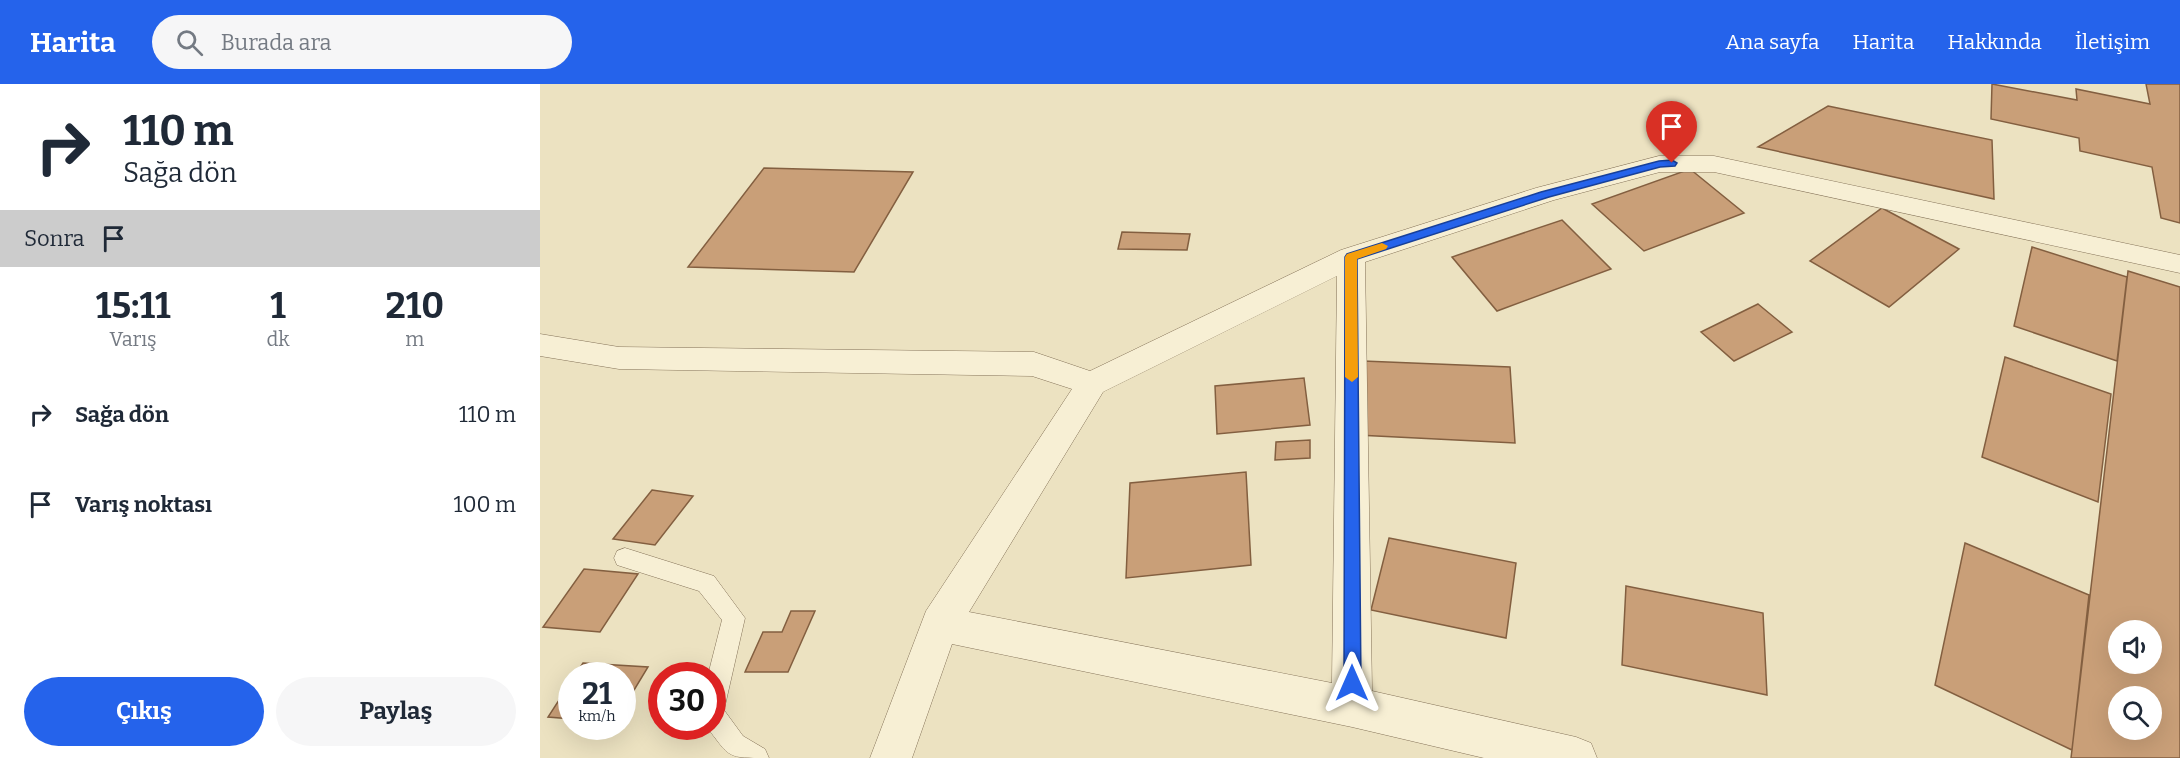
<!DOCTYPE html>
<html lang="tr">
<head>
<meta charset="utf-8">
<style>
  :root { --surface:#fff; --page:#f6f6f7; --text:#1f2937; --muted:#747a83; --accent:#2563eb }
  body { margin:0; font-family:Bitter,serif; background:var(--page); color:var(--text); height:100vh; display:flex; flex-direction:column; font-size:22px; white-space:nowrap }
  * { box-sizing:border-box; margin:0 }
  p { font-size:20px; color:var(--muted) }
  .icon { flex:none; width:33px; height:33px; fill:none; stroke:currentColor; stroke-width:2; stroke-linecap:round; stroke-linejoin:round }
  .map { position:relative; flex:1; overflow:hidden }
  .drawer { display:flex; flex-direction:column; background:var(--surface); width:540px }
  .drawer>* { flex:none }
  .hud { background:#fff; color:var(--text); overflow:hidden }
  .buttons { position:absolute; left:1568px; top:536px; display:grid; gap:12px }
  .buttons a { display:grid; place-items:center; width:54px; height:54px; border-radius:50%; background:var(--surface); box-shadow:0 6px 24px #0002; font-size:30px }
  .speed { position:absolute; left:18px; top:578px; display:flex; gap:12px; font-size:30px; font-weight:700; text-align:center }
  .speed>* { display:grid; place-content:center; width:78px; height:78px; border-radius:50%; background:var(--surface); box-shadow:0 6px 24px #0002; line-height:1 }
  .speed small { font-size:15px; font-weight:400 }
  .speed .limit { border:9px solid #d22; background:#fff; color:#111 }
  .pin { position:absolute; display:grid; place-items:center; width:51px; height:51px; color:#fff; margin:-62px -26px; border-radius:50% 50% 50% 0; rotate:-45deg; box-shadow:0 0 6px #0007 }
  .pin .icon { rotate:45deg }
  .me { position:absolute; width:66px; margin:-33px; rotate:0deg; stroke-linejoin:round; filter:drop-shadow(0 0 4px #0008) }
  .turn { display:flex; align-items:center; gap:21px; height:126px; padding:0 24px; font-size:27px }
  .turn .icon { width:78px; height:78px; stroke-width:2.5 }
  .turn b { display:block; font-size:42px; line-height:51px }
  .then { display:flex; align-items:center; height:57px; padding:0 24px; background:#0003; gap:12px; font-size:22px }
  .eta { display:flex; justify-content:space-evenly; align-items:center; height:102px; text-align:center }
  .eta b { font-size:36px; font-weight:700; line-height:42px }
  .button { display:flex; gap:12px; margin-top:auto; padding:12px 24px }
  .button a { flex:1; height:69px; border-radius:36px; background:var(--accent); color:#fff; font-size:24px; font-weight:700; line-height:69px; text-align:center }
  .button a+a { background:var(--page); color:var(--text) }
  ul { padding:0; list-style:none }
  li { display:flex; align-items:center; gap:18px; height:90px; padding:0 24px }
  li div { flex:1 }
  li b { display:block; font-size:22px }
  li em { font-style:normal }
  header { display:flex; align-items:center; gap:36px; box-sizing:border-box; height:84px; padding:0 30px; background:var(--accent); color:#fff }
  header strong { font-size:28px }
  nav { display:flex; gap:33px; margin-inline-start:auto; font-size:21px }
  .search { width:420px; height:54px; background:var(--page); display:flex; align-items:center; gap:15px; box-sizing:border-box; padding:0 21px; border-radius:33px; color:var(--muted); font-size:22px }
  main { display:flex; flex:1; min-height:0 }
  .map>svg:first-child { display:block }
  .building { fill:#c99f78; stroke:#835f40; stroke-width:1.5; fill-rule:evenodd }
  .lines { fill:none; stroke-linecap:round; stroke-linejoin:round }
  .service-casing { stroke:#857359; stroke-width:1 }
  .minor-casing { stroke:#857359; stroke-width:1 }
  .service { fill:#f7efd4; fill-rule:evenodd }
  .minor { fill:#f7efd4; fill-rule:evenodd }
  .route { fill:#2563eb; stroke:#184099; stroke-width:1.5 }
  .slow { fill:#f59e0b }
</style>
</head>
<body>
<header>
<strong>Harita</strong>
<div class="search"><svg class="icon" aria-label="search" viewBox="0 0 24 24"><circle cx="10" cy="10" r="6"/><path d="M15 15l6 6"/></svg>Burada ara</div>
<nav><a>Ana sayfa</a><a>Harita</a><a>Hakkında</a><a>İletişim</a></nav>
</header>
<main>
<section class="drawer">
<div class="hud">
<div class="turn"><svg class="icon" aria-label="right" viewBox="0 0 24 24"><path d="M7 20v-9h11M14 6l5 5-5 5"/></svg><div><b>110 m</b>Sağa dön</div></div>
<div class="then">Sonra<svg class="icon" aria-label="arrive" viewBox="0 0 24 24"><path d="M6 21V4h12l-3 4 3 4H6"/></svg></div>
</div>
<div class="eta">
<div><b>15:11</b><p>Varış</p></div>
<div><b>1</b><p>dk</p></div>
<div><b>210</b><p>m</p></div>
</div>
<ul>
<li><svg class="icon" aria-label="right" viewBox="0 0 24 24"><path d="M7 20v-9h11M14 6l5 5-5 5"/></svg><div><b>Sağa dön</b></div><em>110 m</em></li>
<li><svg class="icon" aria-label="arrive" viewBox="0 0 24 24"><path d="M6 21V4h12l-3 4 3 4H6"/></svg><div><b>Varış noktası</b></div><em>100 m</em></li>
</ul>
<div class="button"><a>Çıkış</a><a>Paylaş</a></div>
</section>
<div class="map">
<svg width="1640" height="674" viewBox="0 0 1640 674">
  <rect width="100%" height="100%" fill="#ece2c1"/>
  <path class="building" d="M1452,0L1537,16L1536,5L1610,20L1606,0H1640V139L1621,134L1612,83L1540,67L1539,54L1451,35Z
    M1288,22L1452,56L1454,115L1218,63Z
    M224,84L373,88L314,188L148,183Z
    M1150,85L1204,129L1104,167L1052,120Z
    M1342,124L1419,165L1349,223L1270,177Z
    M1022,136L1071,185L957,227L912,173Z
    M582,148L650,150L647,166L578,165Z
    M1492,163L1587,193L1577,277L1474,242Z
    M1588,187L1640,203V674H1531ZM1578,546H1611V579H1578ZM1578,612H1611V645H1578Z
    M1218,220L1252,248L1194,277L1161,248Z
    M1465,273L1571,310L1558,418L1442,373Z
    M823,277L970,283L975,359L817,351Z
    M764,294L770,341L677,350L675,302Z
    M770,356V374L735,376L736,358Z
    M706,388L711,481L586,494L590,399Z
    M112,406L153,412L115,461L73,455Z
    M849,454L976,479L966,554L831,526Z
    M1425,459L1549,511L1532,666L1395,601Z
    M44,485L98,490L60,548L3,543Z
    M1086,502L1223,529L1227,611L1082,581Z
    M251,527H275L248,588H205L223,548H242Z
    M43,579L108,583L82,626V591H35Z
    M32,596V635L8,633Z"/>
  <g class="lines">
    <g class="service-casing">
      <path id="service" d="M85,464L174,492L205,534L184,626L203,652L225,665L229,674C185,674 191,674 166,642H172V591H168L182,536L159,507L77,481L74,474L77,467Z"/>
    </g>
    <g class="minor-casing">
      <path id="minor" d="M1119,72H1174L1640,171V189L1174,88H1120L1014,116L825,178L832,607L1036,653L1051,659L1057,674H944L812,643L412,560L372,674H330L386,527L532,305L492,292L79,285L0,272V250L79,263L494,268L550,287L801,166L996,104ZM797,192L792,599L429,528L563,308Z"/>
    </g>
    <use href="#service" class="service"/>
    <use href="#minor" class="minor"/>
  </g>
  <path class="route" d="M1132,76L1137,79L1135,82L1120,83L1009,113L817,175L821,599L818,605L812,607L806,605L804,599L805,173L807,170L1001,108L1119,77Z"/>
  <path class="slow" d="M842,159L848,162L846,165L817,175L818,293L812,298L805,293V173L807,170Z"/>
</svg>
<div class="buttons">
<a><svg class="icon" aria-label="sound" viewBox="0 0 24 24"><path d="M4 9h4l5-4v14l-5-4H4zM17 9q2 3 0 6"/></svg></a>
<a><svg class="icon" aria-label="search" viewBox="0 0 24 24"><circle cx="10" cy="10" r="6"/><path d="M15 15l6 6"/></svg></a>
</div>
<div class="speed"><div>21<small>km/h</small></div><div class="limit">30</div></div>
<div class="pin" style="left:1132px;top:79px;background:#d93025"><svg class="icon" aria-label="arrive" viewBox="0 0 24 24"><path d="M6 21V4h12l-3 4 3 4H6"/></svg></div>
<svg class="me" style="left:812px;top:599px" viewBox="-20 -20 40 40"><path d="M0-17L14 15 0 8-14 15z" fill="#2563eb" stroke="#fff" stroke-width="4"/></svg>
</div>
</main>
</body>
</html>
